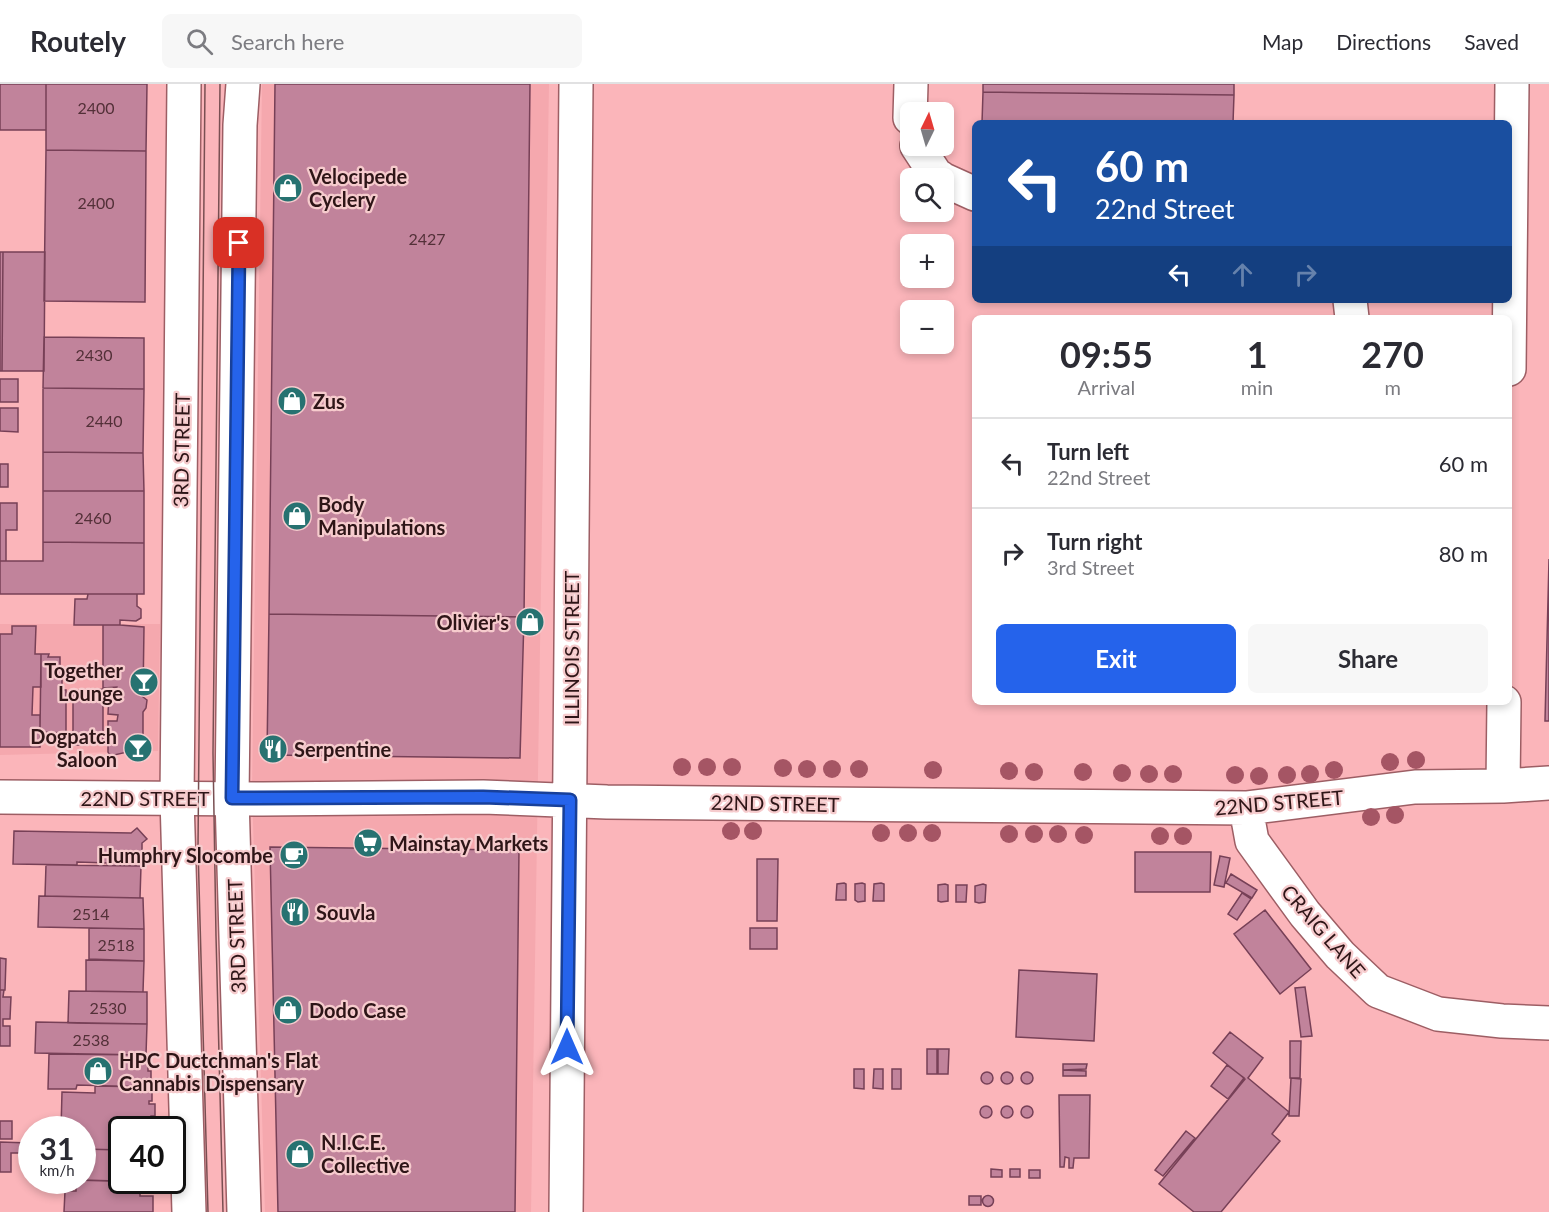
<!DOCTYPE html>
<html lang="en">
<head>
<meta charset="utf-8">
<style>
  :root { --surface:#fff; --page:#f7f7f7; --text:#2b2b33; --muted:#7c7c81; --line:#e1e1e2; --accent:#2563eb }
  body { margin:0; font-family:Lato,sans-serif; background:var(--page); color:var(--text); height:100vh; display:flex; flex-direction:column; font-size:22px; white-space:nowrap }
  * { box-sizing:border-box; margin:0 }
  p { font-size:20px; color:var(--muted) }
  .icon { flex:none; width:33px; height:33px; fill:none; stroke:currentColor; stroke-width:2; stroke-linecap:round; stroke-linejoin:round }
  .map { position:relative; flex:1; overflow:hidden }
  .side { position:absolute; left:972px; top:231px; width:540px; height:390px; display:flex; flex-direction:column; background:var(--surface); border-radius:9px; box-shadow:0 3px 9px #0003 }
  .side>* { flex:none }
  .banner { position:absolute; left:972px; top:36px; width:540px; height:183px; border-radius:9px; box-shadow:0 3px 9px #0003; background:#1a4fa0; color:#fff; overflow:hidden }
  .needle { width:39px; rotate:5deg }
  .buttons { position:absolute; left:900px; top:18px; display:grid; gap:12px }
  .buttons a { display:grid; place-items:center; width:54px; height:54px; border-radius:9px; background:var(--surface); box-shadow:0 3px 9px #0003; font-size:30px }
  .speed { position:absolute; left:18px; top:1032px; display:flex; gap:12px; font-size:30px; font-weight:700; text-align:center }
  .speed>* { display:grid; place-content:center; width:78px; height:78px; border-radius:50%; background:var(--surface); box-shadow:0 3px 9px #0003; line-height:1 }
  .speed small { font-size:15px; font-weight:400 }
  .speed .limit { border:3px solid #111; border-radius:9px; background:#fff; color:#111 }
  .pin { position:absolute; display:grid; place-items:center; width:51px; height:51px; color:#fff; margin:-26px; border-radius:12px; box-shadow:0 3px 9px #0006 }
  .me { position:absolute; width:66px; margin:-33px; rotate:0deg; stroke-linejoin:round; filter:drop-shadow(0 0 4px #0008) }
  .turn { display:flex; align-items:center; gap:21px; height:126px; padding:0 24px; font-size:27px }
  .turn .icon { width:78px; height:78px; stroke-width:2.5 }
  .turn b { display:block; font-size:42px; line-height:51px }
  .lanes { display:flex; align-items:center; height:57px; padding:0 24px; background:#0003; justify-content:center; gap:30px; direction:ltr }
  .lanes .off { opacity:.35 }
  .eta { display:flex; justify-content:space-evenly; align-items:center; height:102px; text-align:center }
  .eta b { font-size:36px; font-weight:700; line-height:42px }
  .primary-button { display:flex; gap:12px; margin-top:auto; padding:12px 24px }
  .primary-button a { flex:1; height:69px; border-radius:9px; background:var(--accent); color:#fff; font-size:24px; font-weight:700; line-height:69px; text-align:center }
  .primary-button a+a { background:var(--page); color:var(--text) }
  ul { padding:0; list-style:none }
  li { display:flex; align-items:center; gap:18px; height:90px; padding:0 24px; border-top:2px solid var(--line) }
  li div { flex:1 }
  li b { display:block; font-size:22px }
  li em { font-style:normal }
  header { display:flex; align-items:center; gap:36px; box-sizing:border-box; height:84px; padding:0 30px; background:var(--surface); border-bottom:2px solid var(--line) }
  header strong { font-size:28px }
  nav { display:flex; gap:33px; margin-inline-start:auto; font-size:21px }
  .search { width:420px; height:54px; background:var(--page); display:flex; align-items:center; gap:15px; box-sizing:border-box; padding:0 21px; border-radius:9px; color:var(--muted); font-size:22px }
  .map>svg:first-child { display:block }
  .built { fill:#f5a8ae }
  .building { fill:#c1839b; stroke:#774057; stroke-width:1.5 }
  .lines { fill:none; stroke-linecap:round; stroke-linejoin:round }
  .minor-casing { stroke:#9d5e64; stroke-width:36 }
  .major-casing { stroke:#9d5e64; stroke-width:36 }
  .minor { stroke:#fff; stroke-width:33 }
  .major { stroke:#fff; stroke-width:33 }
  .tram { stroke:#794f52; stroke-width:1.5 }
  .tree { fill:#a55564 }
  .route-casing { stroke:#184099; stroke-width:15 }
  .route { stroke:#2563eb; stroke-width:10 }
  .labels { text-anchor:middle; dominant-baseline:central; stroke-width:4.5; stroke-linejoin:round; paint-order:stroke }
  .number-label { font-size:16px; fill:#533038 }
  .poi-label { font-size:20px; font-weight:bold; fill:#2e1517; stroke:#f6cbcd; text-anchor:start }
  .street-label { font-size:20px; fill:#2e1517; stroke:#f6cbcd }
</style>
</head>
<body>
<header>
<strong>Routely</strong>
<div class="search"><svg class="icon" aria-label="search" viewBox="0 0 24 24"><circle cx="10" cy="10" r="6"/><path d="M15 15l6 6"/></svg>Search here</div>
<nav><a>Map</a><a>Directions</a><a>Saved</a></nav>
</header>
<div class="map">
<svg width="1549" height="1128" viewBox="0 0 1549 1128">
  <rect width="100%" height="100%" fill="#fbb5ba"/>
  <path class="built" d="M262,0H549L531,1128H265L252,706Z
    M0,540H160L158,667L0,671Z"/>
  <path class="building" d="M0,0H46V46H0Z
    M46,0H147L146,67L46,66Z
    M275,0H530L524,533L269,530Z
    M983,0H1234V11L983,8Z
    M983,8L1234,11L1233,39H982Z
    M46,66L146,67L145,218L44,217Z
    M0,168H3L2,287H0Z
    M3,168H45L44,287H2Z
    M44,253L144,254V305L43,304Z
    M0,295H18V318H0Z
    M43,304L144,305L143,369L43,368Z
    M0,324H18V348L0,347Z
    M43,368L143,369L144,407H43Z
    M0,380H8V403H0Z
    M43,407H144V459L43,458Z
    M0,419H17V446H6V477H0Z
    M43,458L144,459V510H0V477H43Z
    M1549,475V637H1545Z
    M88,510H137V522L141,525V534L136,537L120,536V541H74L75,515H87Z
    M269,530L524,533L520,674L267,671Z
    M103,541H120L144,543L143,613L147,616L146,624L143,628V654L146,657V666L139,673L131,672L127,668L110,672L108,668V637H117L118,631L108,630L109,609H117V603L103,604Z
    M12,542H36L35,570H41V603H33L32,631H40V663H0V550H12Z
    M41,570H49L48,573H60V586H62V606H66V649L40,648Z
    M103,605V658H82L80,661H74L73,657V606Z
    M137,744L147,755L142,759V782H107L108,779L77,778V781L13,780L14,747L131,749Z
    M270,763L519,766L515,1128H278Z
    M1135,768H1211L1210,808H1135Z
    M1220,772L1230,774L1224,803L1214,801Z
    M757,775H778L777,837H757Z
    M46,781L141,782L140,814L45,812Z
    M1231,790L1257,806L1252,814L1226,799Z
    M844,799L846,800V816H836L837,800Z
    M862,799L865,800V817L858,818L855,816V800Z
    M881,799L884,800V817H873L874,800Z
    M945,800L948,801V817L941,818L938,817V801Z
    M983,800L986,801L985,818L979,819L975,818V802Z
    M956,801H967L966,818H956Z
    M1242,809L1251,815L1237,836L1228,830Z
    M39,812L143,814L144,845L38,843Z
    M1265,826L1311,885L1280,910L1234,850Z
    M89,844L144,845V877L89,875Z
    M750,844H777V865H750Z
    M0,874L6,875L5,906H0Z
    M86,876L144,877L143,908L86,907Z
    M1019,886L1097,890L1094,957L1016,953Z
    M1305,903L1312,952L1301,953L1295,904Z
    M0,906H4L3,913H11L10,935H3V942H10V962H0Z
    M69,907L147,908V940L68,939Z
    M36,938L147,940L146,971L35,969Z
    M1230,948L1263,974L1248,994L1289,1028L1272,1050L1280,1057L1221,1128H1194L1159,1100L1245,995L1213,969Z
    M1290,957H1301L1300,994H1290Z
    M927,965H937V990H927Z
    M938,965H949L948,990H938Z
    M49,970L148,971V987H151V1003L77,1001L76,1005H48Z
    M1063,980H1087L1086,985L1063,986Z
    M1227,981L1244,994L1228,1015L1211,1002Z
    M854,985H864V1005L854,1004Z
    M874,985H883V1005L873,1004Z
    M892,985H901V1005H892Z
    M1063,986L1086,987V992H1063Z
    M1001 994a6 6 0 1 1 12 0a6 6 0 1 1-12 0Z
    M1021 994a6 6 0 1 1 12 0a6 6 0 1 1-12 0Z
    M981 994a6 6 0 1 1 12 0a6 6 0 1 1-12 0Z
    M1291,994L1301,995L1299,1032H1289Z
    M95,1002L149,1003L150,1006L152,1005V1017H149V1020H155V1032H151V1038H156V1046H122V1066L82,1065V1046H61L62,1008L95,1009Z
    M1059,1011H1090L1089,1074H1074L1073,1084H1069V1074L1065,1073L1064,1083H1060Z
    M1001 1028a6 6 0 1 1 12 0a6 6 0 1 1-12 0Z
    M980 1028a6 6 0 1 1 12 0a6 6 0 1 1-12 0Z
    M1021 1028a6 6 0 1 1 12 0a6 6 0 1 1-12 0Z
    M0,1037H12V1055H0Z
    M1186,1047L1195,1054L1163,1092L1155,1086Z
    M0,1058L29,1059V1069H11V1088H0Z
    M82,1065L122,1066V1096L151,1098L82,1096Z
    M991,1085L1002,1086V1093H991Z
    M1010,1085H1020V1093H1010Z
    M1029,1086H1040V1094H1029Z
    M76,1096L140,1098V1112H153V1128H64L65,1107H76Z
    M982.5 1117a5.5 5.5 0 1 1 11 0a5.5 5.5 0 1 1-11 0Z
    M969,1112H981V1121H969Z"/>
  <g class="lines">
    <g class="minor-casing">
      <path id="minor" d="M910,34L911,0
        M917,62L936,91L941,94
        M944,96L975,110
        M1350,216L1352,234
        M1509,285L1512,0
        M1503,702L1504,618
        M0,713L263,715L483,713L607,718L1246,724L1415,703L1503,702L1549,699
        M1246,724L1252,757L1305,830L1340,871L1378,907L1438,930L1502,937L1549,939
        M566,1128L576,0"/>
    </g>
    <g class="major-casing">
      <path id="major" d="M184,0L177,714L189,1128
        M243,0L240,41L232,714L244,1128"/>
    </g>
    <use href="#minor" class="minor"/>
    <use href="#major" class="major"/>
    <path class="tram" d="M205,0L198,764L208,1128
      M220,0L213,669L216,852L223,1128"/>
  </g>
  <g class="tree">
    <circle cx="1416" cy="676" r="9"/>
    <circle cx="1390" cy="678" r="9"/>
    <circle cx="682" cy="683" r="9"/>
    <circle cx="707" cy="683" r="9"/>
    <circle cx="732" cy="683" r="9"/>
    <circle cx="783" cy="684" r="9"/>
    <circle cx="807" cy="685" r="9"/>
    <circle cx="832" cy="685" r="9"/>
    <circle cx="859" cy="685" r="9"/>
    <circle cx="933" cy="686" r="9"/>
    <circle cx="1334" cy="686" r="9"/>
    <circle cx="1009" cy="687" r="9"/>
    <circle cx="1034" cy="688" r="9"/>
    <circle cx="1083" cy="688" r="9"/>
    <circle cx="1122" cy="689" r="9"/>
    <circle cx="1149" cy="690" r="9"/>
    <circle cx="1173" cy="690" r="9"/>
    <circle cx="1310" cy="690" r="9"/>
    <circle cx="1235" cy="691" r="9"/>
    <circle cx="1287" cy="691" r="9"/>
    <circle cx="1259" cy="692" r="9"/>
    <circle cx="1395" cy="731" r="9"/>
    <circle cx="1371" cy="733" r="9"/>
    <circle cx="731" cy="747" r="9"/>
    <circle cx="753" cy="747" r="9"/>
    <circle cx="881" cy="749" r="9"/>
    <circle cx="908" cy="749" r="9"/>
    <circle cx="932" cy="749" r="9"/>
    <circle cx="1009" cy="750" r="9"/>
    <circle cx="1034" cy="750" r="9"/>
    <circle cx="1058" cy="750" r="9"/>
    <circle cx="1084" cy="751" r="9"/>
    <circle cx="1160" cy="752" r="9"/>
    <circle cx="1183" cy="752" r="9"/>
  </g>
  <g class="lines">
    <g class="route-casing">
      <path id="route" d="M239,159L232,714L483,713L570,716L567,963"/>
    </g>
    <use href="#route" class="route"/>
  </g>
  <defs>
    <g id="shop-disc" transform="scale(1.5)"><circle r="9.5" fill="#277271" stroke="#f6cbcd"/><path d="M-5-2.5h2.3a2.7 3.5 0 0 1 5.4 0H5L5.5 6h-11ZM-1.5-2.5h3a1.5 2.3 0 0 0-3 0Z" fill="#fff"/></g>
    <g id="bar-disc" transform="scale(1.5)"><circle r="9.5" fill="#277271" stroke="#f6cbcd"/><path d="M-6-5H6L.8 .8V4.5H3.5V6h-7V4.5H-.8V.8Z" fill="#fff"/></g>
    <g id="restaurant-disc" transform="scale(1.5)"><circle r="9.5" fill="#277271" stroke="#f6cbcd"/><path d="M-5-6h1v4h1v-4h1v4h1v-4h1v5L-1.5 .5V6h-2V.5L-5-1ZM5-6V6H3V1.5H1.5Q1.5-4 5-6Z" fill="#fff"/></g>
    <g id="supermarket-disc" transform="scale(1.5)"><circle r="9.5" fill="#277271" stroke="#f6cbcd"/><path d="M-6-5.5h2.5l.6 2H6L4.5 2H-2.5L-4.4-4H-6ZM-1.5 3.2a1.3 1.3 0 1 0 .1 0ZM3 3.2a1.3 1.3 0 1 0 .1 0Z" fill="#fff"/></g>
    <g id="cafe-disc" transform="scale(1.5)"><circle r="9.5" fill="#277271" stroke="#f6cbcd"/><path d="M-5.5-4.5H6V0H3Q3 3.5 0 3.5H-2.5Q-5.5 3.5-5.5 0ZM3-3.2v2h1.7v-2ZM-6 4.5H4V6H-6Z" fill="#fff"/></g>
  </defs>
  <g fill-rule="evenodd">
    <use href="#shop-disc" x="288" y="104"/>
    <use href="#shop-disc" x="292" y="317"/>
    <use href="#shop-disc" x="297" y="432"/>
    <use href="#shop-disc" x="530" y="538"/>
    <use href="#bar-disc" x="144" y="598"/>
    <use href="#bar-disc" x="138" y="664"/>
    <use href="#restaurant-disc" x="273" y="665"/>
    <use href="#supermarket-disc" x="368" y="759"/>
    <use href="#cafe-disc" x="294" y="771"/>
    <use href="#restaurant-disc" x="295" y="828"/>
    <use href="#shop-disc" x="288" y="926"/>
    <use href="#shop-disc" x="98" y="987"/>
    <use href="#shop-disc" x="300" y="1070"/>
  </g>
  <g class="labels">
    <g class="number-label">
      <text x="96" y="23">2400</text>
      <text x="96" y="118">2400</text>
      <text x="427" y="154">2427</text>
      <text x="94" y="270">2430</text>
      <text x="104" y="336">2440</text>
      <text x="93" y="433">2460</text>
      <text x="91" y="829">2514</text>
      <text x="116" y="860">2518</text>
      <text x="108" y="923">2530</text>
      <text x="91" y="955">2538</text>
    </g>
    <g class="poi-label">
      <text x="309" y="92">Velocipede<tspan x="309" dy="23">Cyclery</tspan></text>
      <text x="313" y="317">Zus</text>
      <text x="318" y="420">Body<tspan x="318" dy="23">Manipulations</tspan></text>
      <text x="509" y="538" text-anchor="end">Olivier's</text>
      <text x="123" y="586" text-anchor="end">Together<tspan x="123" dy="23">Lounge</tspan></text>
      <text x="117" y="652" text-anchor="end">Dogpatch<tspan x="117" dy="23">Saloon</tspan></text>
      <text x="294" y="665">Serpentine</text>
      <text x="389" y="759">Mainstay Markets</text>
      <text x="273" y="771" text-anchor="end">Humphry Slocombe</text>
      <text x="316" y="828">Souvla</text>
      <text x="309" y="926">Dodo Case</text>
      <text x="119" y="976">HPC Ductchman's Flat<tspan x="119" dy="23">Cannabis Dispensary</tspan></text>
      <text x="321" y="1058">N.I.C.E.<tspan x="321" dy="23">Collective</tspan></text>
    </g>
    <g class="street-label">
      <text transform="translate(181 366) rotate(-89)">3RD STREET</text>
      <text transform="translate(571 564) rotate(-90)">ILLINOIS STREET</text>
      <text x="145" y="714">22ND STREET</text>
      <text transform="translate(1279 718) rotate(-5)">22ND STREET</text>
      <text transform="translate(775 719) rotate(1)">22ND STREET</text>
      <text transform="translate(1324 847) rotate(49)">CRAIG LANE</text>
      <text transform="translate(236 852) rotate(-92)">3RD STREET</text>
    </g>
  </g>
</svg>
<div class="buttons">
<a><svg class="needle" viewBox="-14 -14 28 28"><path d="M0-13l5 13h-10z" fill="#e53935"/><path d="M0 13l5-13h-10z" fill="#7c7c81"/></svg></a>
<a><svg class="icon" aria-label="search" viewBox="0 0 24 24"><circle cx="10" cy="10" r="6"/><path d="M15 15l6 6"/></svg></a>
<a>+</a>
<a>−</a>
</div>
<div class="speed"><div>31<small>km/h</small></div><div class="limit">40</div></div>
<div class="pin" style="left:239px;top:159px;background:#d93025"><svg class="icon" aria-label="arrive" viewBox="0 0 24 24"><path d="M6 21V4h12l-3 4 3 4H6"/></svg></div>
<svg class="me" style="left:567px;top:963px" viewBox="-20 -20 40 40"><path d="M0-17L14 15 0 8-14 15z" fill="#2563eb" stroke="#fff" stroke-width="4"/></svg>
<div class="banner">
<div class="turn"><svg class="icon" aria-label="left" viewBox="0 0 24 24"><path d="M17 20v-9H6M10 6l-5 5 5 5"/></svg><div><b>60 m</b>22nd Street</div></div>
<div class="lanes"><svg class="icon" aria-label="left" viewBox="0 0 24 24"><path d="M17 20v-9H6M10 6l-5 5 5 5"/></svg><svg class="icon off" aria-label="ahead" viewBox="0 0 24 24"><path d="M12 20V5M6 11l6-6 6 6"/></svg><svg class="icon off" aria-label="right" viewBox="0 0 24 24"><path d="M7 20v-9h11M14 6l5 5-5 5"/></svg></div>
</div>
<section class="side">
<div class="eta">
<div><b>09:55</b><p>Arrival</p></div>
<div><b>1</b><p>min</p></div>
<div><b>270</b><p>m</p></div>
</div>
<ul>
<li><svg class="icon" aria-label="left" viewBox="0 0 24 24"><path d="M17 20v-9H6M10 6l-5 5 5 5"/></svg><div><b>Turn left</b><p>22nd Street</p></div><em>60 m</em></li>
<li><svg class="icon" aria-label="right" viewBox="0 0 24 24"><path d="M7 20v-9h11M14 6l5 5-5 5"/></svg><div><b>Turn right</b><p>3rd Street</p></div><em>80 m</em></li>
</ul>
<div class="primary-button"><a>Exit</a><a>Share</a></div>
</section>
</div>
</body>
</html>
